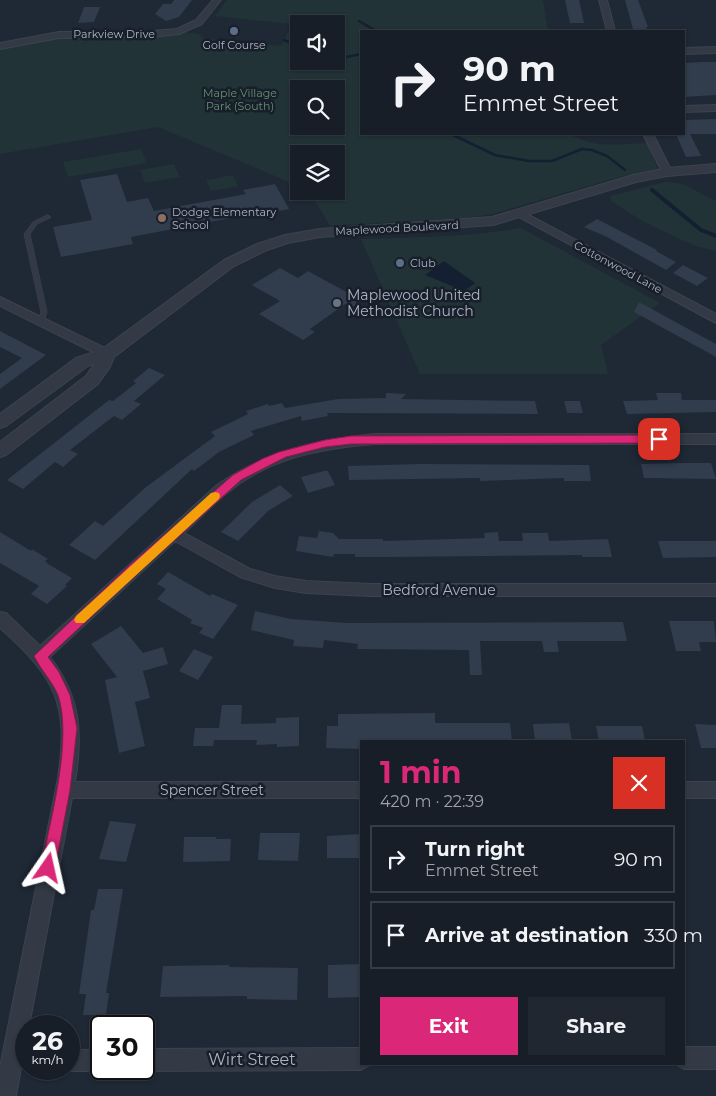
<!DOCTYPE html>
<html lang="en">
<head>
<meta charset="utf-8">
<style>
  :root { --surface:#171e28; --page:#202730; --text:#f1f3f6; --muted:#9ea2a8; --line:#363c45; --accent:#db2777 }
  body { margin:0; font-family:Montserrat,sans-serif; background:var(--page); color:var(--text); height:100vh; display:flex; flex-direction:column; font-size:19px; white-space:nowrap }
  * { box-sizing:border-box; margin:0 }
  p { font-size:16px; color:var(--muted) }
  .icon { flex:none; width:28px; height:28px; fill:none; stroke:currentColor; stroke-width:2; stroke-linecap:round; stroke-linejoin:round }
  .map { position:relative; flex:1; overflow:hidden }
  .side { position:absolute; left:360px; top:740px; width:325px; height:325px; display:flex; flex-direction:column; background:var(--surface); border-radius:0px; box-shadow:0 1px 4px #0004,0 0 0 1px var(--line) }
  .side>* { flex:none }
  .banner { position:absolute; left:360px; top:30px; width:325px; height:105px; border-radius:0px; box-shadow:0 1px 4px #0004,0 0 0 1px var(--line); background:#171e28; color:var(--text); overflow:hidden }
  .controls { position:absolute; left:290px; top:15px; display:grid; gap:10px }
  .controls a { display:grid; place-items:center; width:55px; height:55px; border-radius:0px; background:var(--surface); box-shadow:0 1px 4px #0004,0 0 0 1px var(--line); font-size:25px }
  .speed { position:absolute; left:15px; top:1015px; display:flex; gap:10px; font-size:25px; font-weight:700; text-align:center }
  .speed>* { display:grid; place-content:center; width:65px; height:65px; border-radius:50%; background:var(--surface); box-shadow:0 1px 4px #0004,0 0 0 1px var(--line); line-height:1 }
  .speed small { font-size:12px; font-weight:400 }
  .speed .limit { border:2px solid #111; border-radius:8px; background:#fff; color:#111 }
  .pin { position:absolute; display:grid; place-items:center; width:42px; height:42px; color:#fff; margin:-21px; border-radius:10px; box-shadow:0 2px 8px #0006 }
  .me { position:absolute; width:55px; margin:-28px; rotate:11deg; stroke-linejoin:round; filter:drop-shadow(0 0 4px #0008) }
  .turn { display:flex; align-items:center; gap:18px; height:105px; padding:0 20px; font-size:22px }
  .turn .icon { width:65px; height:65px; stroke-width:2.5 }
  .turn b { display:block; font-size:35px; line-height:42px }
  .round { display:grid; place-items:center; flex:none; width:52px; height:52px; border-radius:0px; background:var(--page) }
  .summary { display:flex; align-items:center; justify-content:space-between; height:85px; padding:0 20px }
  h1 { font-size:30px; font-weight:700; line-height:38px; color:var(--accent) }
  .primary-button { display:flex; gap:10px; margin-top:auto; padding:10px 20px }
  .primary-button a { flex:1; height:58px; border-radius:0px; background:var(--accent); color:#fff; font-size:20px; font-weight:700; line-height:58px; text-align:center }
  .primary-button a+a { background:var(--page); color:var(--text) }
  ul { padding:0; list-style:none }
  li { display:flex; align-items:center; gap:15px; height:68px; margin:0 10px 8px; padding:0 10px; border:2px solid var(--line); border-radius:0px }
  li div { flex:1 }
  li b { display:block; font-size:19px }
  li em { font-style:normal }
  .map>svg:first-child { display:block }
  .green { fill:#213336; fill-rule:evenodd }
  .water { fill:#142031 }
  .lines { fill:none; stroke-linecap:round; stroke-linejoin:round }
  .stream-far1 { stroke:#142031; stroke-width:2.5 }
  .stream { stroke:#142031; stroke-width:4 }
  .building { fill:#313c4c }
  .service-casing { stroke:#3c434f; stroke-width:1 }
  .minor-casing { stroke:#3c434f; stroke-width:2 }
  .tertiary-casing { stroke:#3c434f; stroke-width:2 }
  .service { fill:#333a45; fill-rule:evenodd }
  .minor { fill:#333a45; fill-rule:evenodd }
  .tertiary { fill:#333a45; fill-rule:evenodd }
  .route { fill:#db2777; stroke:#8e194d }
  .slow { fill:#f59e0b }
  .service-dot { fill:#5c6f8a; stroke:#181f2a; stroke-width:2 }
  .education-dot { fill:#8d6e63; stroke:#181f2a; stroke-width:2 }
  .worship-dot { fill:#6b7280; stroke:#181f2a; stroke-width:2 }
  .labels { text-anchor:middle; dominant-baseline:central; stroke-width:5; stroke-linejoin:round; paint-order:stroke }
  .far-street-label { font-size:11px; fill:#acb5c3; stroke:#181f2a }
  .far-poi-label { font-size:11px; fill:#acb5c3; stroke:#181f2a; text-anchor:start }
  .far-park-label { font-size:11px; fill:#659270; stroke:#181f2a }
  .poi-label { font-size:14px; fill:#acb5c3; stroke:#181f2a; text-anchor:start }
  .street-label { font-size:14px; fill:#acb5c3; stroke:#181f2a }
  .near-street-label { font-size:16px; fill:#acb5c3; stroke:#181f2a }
</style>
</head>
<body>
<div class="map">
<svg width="716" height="1096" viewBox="0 0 716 1096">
  <rect width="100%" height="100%" fill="#1f2835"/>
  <path class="green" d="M227,0H543L548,31H361V134H570C596,149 617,144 647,143L658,169L623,176L493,214L465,218L330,226L309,191H336V154H299V186L158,127L0,154V48L52,38L174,34L183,32L200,34L202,38L281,46L292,24L215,16ZM299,24H336V61H299ZM299,89H336V126H299Z
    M141,149L147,163L68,177L63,162Z
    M174,164L180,177L145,183L140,170Z
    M233,175L238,186L211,191L206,180Z
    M665,182C689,182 695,192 716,201V251L695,246L644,222L611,201V196Z
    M521,228L660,303L601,345L608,374H420L361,239C414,237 468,237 521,228Z"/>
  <path class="water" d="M444,261L475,283L464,291L425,275Z"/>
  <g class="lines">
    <path class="stream-far1" d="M359,21L376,31
      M284,40L299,46
      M336,59L361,54
      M451,134L495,155L529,161H552L582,149L592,150L607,156L625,170"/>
    <path class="stream" d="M652,190L701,230L716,236"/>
  </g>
  <path class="building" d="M174,0H192L179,17L166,21L155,14L163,4H171Z
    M565,0H579L584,23H570Z
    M625,0H638L648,27H646L647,29H633Z
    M84,7H100L94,22L78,23Z
    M702,62H716V95L684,97V63Z
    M716,119V134H690L701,156L686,157L676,134H684V120Z
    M117,174L127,202L148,198L154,211L246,194L243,190L275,184L289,209L258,215L257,213L131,237L133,244L61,257L53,227L92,220L80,180Z
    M597,219L657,250L656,251L676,262L666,270L607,237L584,227Z
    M683,265L708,278L697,286L673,273Z
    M280,268L298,278L308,271L363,301L352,308L345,304L310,329L315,332L303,340L259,314L280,301L252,285Z
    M639,302L716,344V357L634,312Z
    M0,331L46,355L0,389V374L22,358L0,347Z
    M149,368L165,375L134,401L141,404L122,420L114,416L70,450L78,454L63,467L55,462L23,489L7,480L109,400L113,401L136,383L133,381Z
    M386,393L406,394L401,399L535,401L538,414L327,413L328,416L302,421L301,416L251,431L254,435L219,452L194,471L192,469L95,560L69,545L95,521L103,526L146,487L215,436L211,432L248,414L246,411L268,404L269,406L282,403L285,408L338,399L386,398Z
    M656,393H681L682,400H716V412L627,414L623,401L658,400Z
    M564,401H580L583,413H567Z
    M682,463H711L716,479L644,478L641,464Z
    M420,464L589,465L591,481H564V478L480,481V478L349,480L348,466Z
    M324,471H328L335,485L308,493L301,477Z
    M280,485L293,496L268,511L238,541L221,532L252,502Z
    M319,531L333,533L339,539H383V541L485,538L484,533L498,532L499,541H523L522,533H548L549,541L608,539L612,557H582V555L392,557H355V554H334L333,557L296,551L299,536L317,538Z
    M0,532L31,551L32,549L48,559L45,561L48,564L72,578L65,585L67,586L47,604L31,594L39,586L0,563Z
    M658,541H716V557L663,558Z
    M168,572L210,596L212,594L238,605L213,639L199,633L203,628L190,623L192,620L157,599L166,589L157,584Z
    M255,611L291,619L347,623L623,622L627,641H557L559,652H544L542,641H480L482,675H470L469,650L357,649L358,644L324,640L323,648L293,646L294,640L251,630Z
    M669,621H714L716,642H699L701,651H676Z
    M121,626L143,653L163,647L168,664L143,671L150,698L135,702L145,746L119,753L105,680L117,677L91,644Z
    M194,649L213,657L198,680L179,671Z
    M222,705H242L241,724L276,723V718L299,717V746L277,747V744L256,745L257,740H214L213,746H193L195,728H219Z
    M435,713V723H510L512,741H361V749L326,748L327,726H338V714Z
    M569,723L572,741H535L533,724Z
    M695,724L716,725V748H701Z
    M596,726H642L645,741H599Z
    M110,821L136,824L126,862L99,859Z
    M260,833H300L298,861L258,860Z
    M361,834V858H327V836Z
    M184,837H216V839H231L230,861L183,862Z
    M98,889H123L106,993H109L106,1015H83L86,994H79L91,910H94Z
    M361,964V997L328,998V965Z
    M229,965V967L298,968L297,1000L247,999V996L160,997L163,966Z"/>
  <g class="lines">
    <g class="service-casing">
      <path id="service" d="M48,215L51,217L50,218L37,224L30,234L47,312L44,322L41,324L38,322L41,312L24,234L33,222Z"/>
    </g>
    <g class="minor-casing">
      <path id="minor" d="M213,0H221L202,24L179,34L153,37L59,38L0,49V43L59,32L153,31L177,29L196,20Z
        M599,0H607L615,31H607Z
        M716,47V53L684,54V48Z
        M716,105V111L684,112V106Z
        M643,134H653L672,172L671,174H663Z
        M521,211L716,314V323L517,216L515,214Z
        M0,297L111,351L113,354L107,358L103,357L0,306Z
        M375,434H716V444H375C322,448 269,458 227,493C212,505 198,520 184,533L250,569L275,576L306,581L370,584H716V596H370L306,593L275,588L240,577L175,541L50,657C81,697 83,734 75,782H361V798H72L29,1026H26V1040L16,1096H0V1067L58,778C69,703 56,678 0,628V612L6,613L40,646L217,485C265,452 317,439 375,434Z
        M684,782H716V798H684Z
        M684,1047H716V1069H684L677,1065L676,1064H684Z
        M361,1048V1064H370L368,1066L361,1070L144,1071L140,1069H144V1049Z
        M69,1050H101V1069H105L101,1071H69L65,1069H69Z"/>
    </g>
    <g class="tertiary-casing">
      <path id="tertiary" d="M716,164V172L667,176L636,182L493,225L320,237L288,243L267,250L234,266L114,357L110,367L98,384L6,455L0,457V442L86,376L95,363L88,366L6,426L0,428V414L76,358L101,350L224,260L257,244L285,235L320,229L492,217L633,175L667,168Z"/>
    </g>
    <use href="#service" class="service"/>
    <use href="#minor" class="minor"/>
    <use href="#tertiary" class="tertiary"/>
  </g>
  <path class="route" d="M659,435L664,439L659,443L351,444L325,447L286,457L241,480L139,572L48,657L59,672L70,695L77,728L70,790L55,868L53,873L48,875L43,873L41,868C50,821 73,740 58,695C52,681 41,670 34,656L130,565L233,475L262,459L279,452L325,440L351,436Z"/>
  <path class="slow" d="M215,492L219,493L220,496L219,499L84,623H76L74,620L76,616L211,493Z"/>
  <g class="service-dot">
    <circle cx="234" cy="31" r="5"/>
    <circle cx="400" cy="263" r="5"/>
  </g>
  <circle class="education-dot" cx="162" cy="218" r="5"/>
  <circle class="worship-dot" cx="337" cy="303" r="5"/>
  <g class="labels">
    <g class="far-street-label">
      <text x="114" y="34">Parkview Drive</text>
      <text transform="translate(397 228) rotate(-3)">Maplewood Boulevard</text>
      <text transform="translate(618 267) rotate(28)">Cottonwood Lane</text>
    </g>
    <g class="far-poi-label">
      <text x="234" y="45" text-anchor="middle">Golf Course</text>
      <text x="172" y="212">Dodge Elementary<tspan x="172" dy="13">School</tspan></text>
      <text x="410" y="263">Club</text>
    </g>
    <g class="far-park-label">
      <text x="240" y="93">Maple Village<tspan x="240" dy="13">Park (South)</tspan></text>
    </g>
    <g class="poi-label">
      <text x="347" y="295">Maplewood United<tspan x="347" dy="16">Methodist Church</tspan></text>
    </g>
    <g class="street-label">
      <text x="439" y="590">Bedford Avenue</text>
      <text x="212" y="790">Spencer Street</text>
    </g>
    <g class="near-street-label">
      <text x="252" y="1059">Wirt Street</text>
    </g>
  </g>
</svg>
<div class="controls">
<a><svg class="icon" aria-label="sound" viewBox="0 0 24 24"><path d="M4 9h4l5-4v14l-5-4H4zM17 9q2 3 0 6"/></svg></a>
<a><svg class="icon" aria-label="search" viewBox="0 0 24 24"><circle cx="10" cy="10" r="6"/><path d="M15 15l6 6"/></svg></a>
<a><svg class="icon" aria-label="layers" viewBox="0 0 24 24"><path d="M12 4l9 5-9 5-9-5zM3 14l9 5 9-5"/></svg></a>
</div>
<div class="speed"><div>26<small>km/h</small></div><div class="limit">30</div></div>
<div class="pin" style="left:659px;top:439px;background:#d93025"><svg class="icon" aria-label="arrive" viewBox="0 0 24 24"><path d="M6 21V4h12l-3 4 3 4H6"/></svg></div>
<svg class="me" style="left:48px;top:868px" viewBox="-20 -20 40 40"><path d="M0-17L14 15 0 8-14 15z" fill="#db2777" stroke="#fff" stroke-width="4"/></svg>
<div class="banner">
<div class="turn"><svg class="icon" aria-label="right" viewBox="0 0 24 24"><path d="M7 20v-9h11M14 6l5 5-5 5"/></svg><div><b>90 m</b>Emmet Street</div></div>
</div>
<section class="side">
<div class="summary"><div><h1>1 min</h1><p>420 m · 22:39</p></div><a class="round" style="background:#d93025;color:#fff"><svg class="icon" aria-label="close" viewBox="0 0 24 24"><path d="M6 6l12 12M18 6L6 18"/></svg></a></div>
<ul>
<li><svg class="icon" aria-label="right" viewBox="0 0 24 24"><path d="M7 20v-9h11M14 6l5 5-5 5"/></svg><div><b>Turn right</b><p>Emmet Street</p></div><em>90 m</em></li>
<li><svg class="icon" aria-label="arrive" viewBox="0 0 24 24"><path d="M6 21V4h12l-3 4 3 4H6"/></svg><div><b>Arrive at destination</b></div><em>330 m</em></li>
</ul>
<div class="primary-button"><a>Exit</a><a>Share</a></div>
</section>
</div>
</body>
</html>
